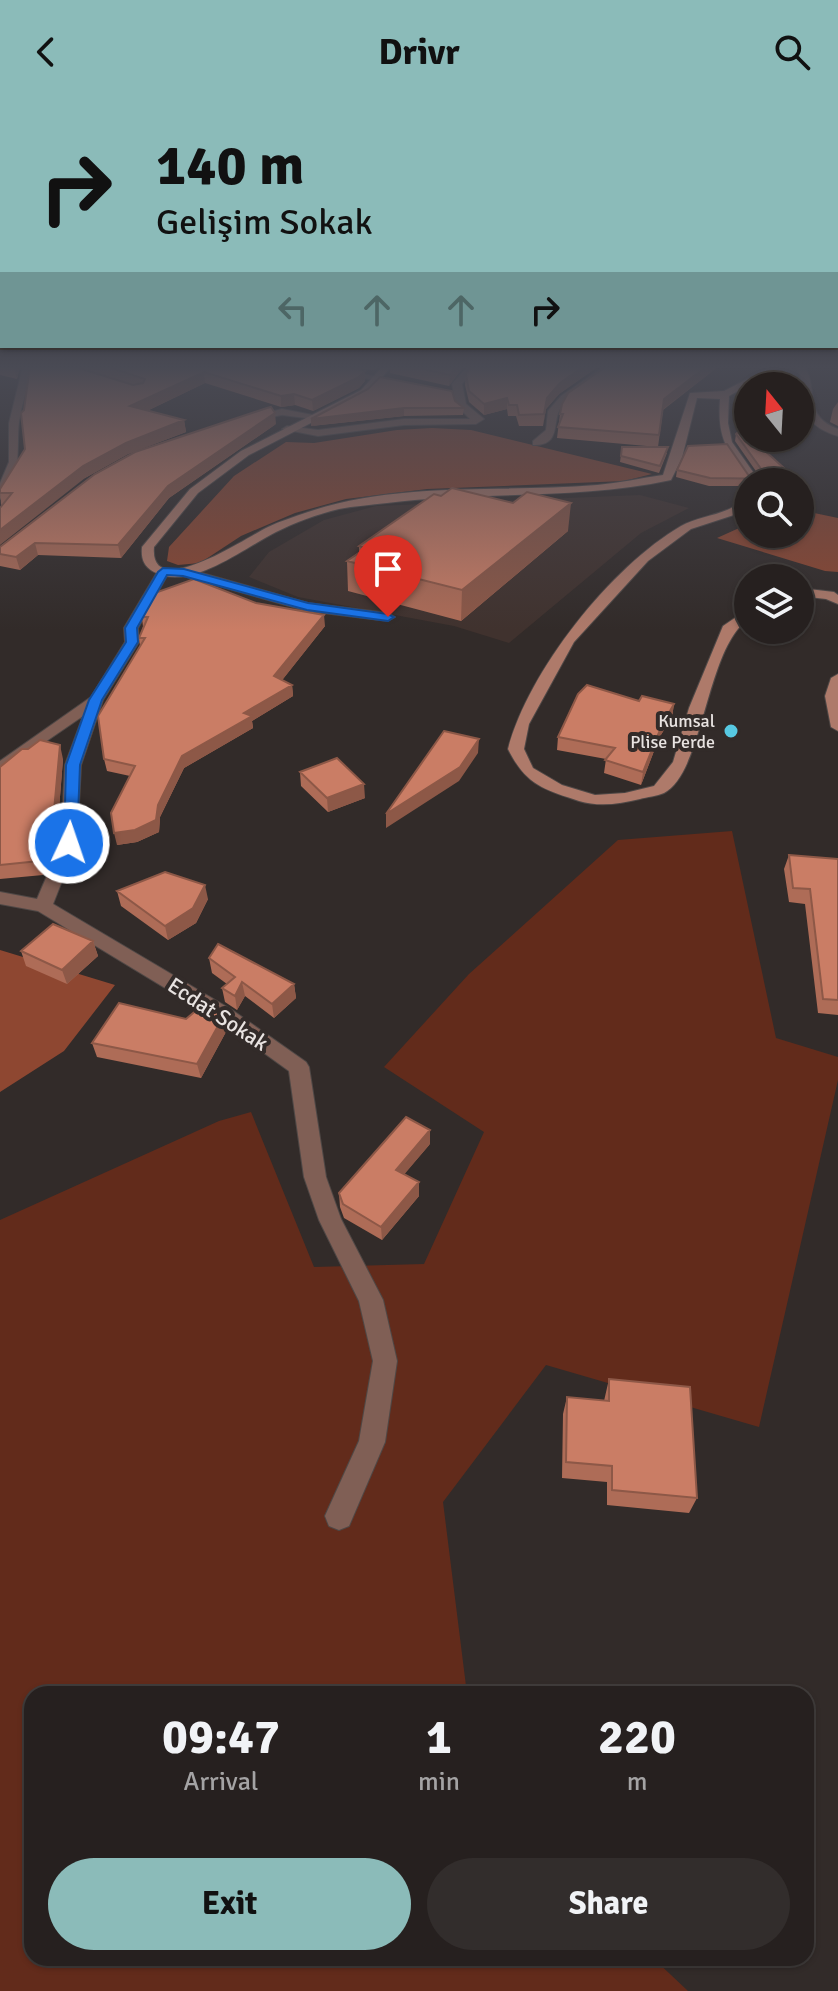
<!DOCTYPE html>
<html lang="en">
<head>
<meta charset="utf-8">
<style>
  :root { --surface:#26201f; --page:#322d2c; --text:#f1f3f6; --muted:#a4a3a4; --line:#423e3d; --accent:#8bbbb9 }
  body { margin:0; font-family:Signika,sans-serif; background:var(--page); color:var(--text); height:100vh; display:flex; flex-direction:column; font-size:30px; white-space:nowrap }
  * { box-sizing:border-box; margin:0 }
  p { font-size:26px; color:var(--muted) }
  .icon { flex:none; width:44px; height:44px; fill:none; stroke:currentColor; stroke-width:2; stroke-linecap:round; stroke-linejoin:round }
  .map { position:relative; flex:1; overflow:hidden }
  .panel { position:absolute; left:24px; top:1582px; width:790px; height:280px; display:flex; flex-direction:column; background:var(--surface); border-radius:24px; box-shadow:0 2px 6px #0004,0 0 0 2px var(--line) }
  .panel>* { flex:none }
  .hud { position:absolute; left:0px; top:0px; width:838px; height:244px; box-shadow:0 2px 6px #0004,0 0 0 2px var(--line); background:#8bbbb9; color:#111; overflow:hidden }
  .needle { width:52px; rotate:342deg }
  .buttons { position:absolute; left:734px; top:268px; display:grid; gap:16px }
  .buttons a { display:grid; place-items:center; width:80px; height:80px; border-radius:50%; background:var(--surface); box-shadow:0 2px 6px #0004,0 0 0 2px var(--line); font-size:40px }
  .pin { position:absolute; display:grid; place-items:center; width:68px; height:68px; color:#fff; margin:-82px -34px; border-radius:50% 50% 50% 0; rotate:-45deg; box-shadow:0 0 8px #0007 }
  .pin .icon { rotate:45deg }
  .me { position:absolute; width:88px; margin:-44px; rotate:3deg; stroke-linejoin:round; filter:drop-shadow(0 0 6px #0008) }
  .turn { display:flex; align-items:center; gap:28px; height:168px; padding:0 24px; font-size:36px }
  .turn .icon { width:104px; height:104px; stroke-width:2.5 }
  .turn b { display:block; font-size:56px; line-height:68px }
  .lanes { display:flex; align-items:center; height:76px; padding:0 24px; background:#0003; justify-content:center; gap:40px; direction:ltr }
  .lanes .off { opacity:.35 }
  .eta { display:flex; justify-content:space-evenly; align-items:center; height:136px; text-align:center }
  .eta b { font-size:48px; font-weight:700; line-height:56px }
  .button { display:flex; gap:16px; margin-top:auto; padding:16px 24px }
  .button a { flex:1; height:92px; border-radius:48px; background:var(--accent); color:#111; font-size:32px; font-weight:700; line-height:92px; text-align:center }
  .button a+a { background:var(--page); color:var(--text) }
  header { display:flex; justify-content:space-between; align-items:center; height:104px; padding:0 24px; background:var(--accent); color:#111; font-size:36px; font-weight:700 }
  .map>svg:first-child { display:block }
  .built { fill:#40322e }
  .green { fill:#622b1b }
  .forest { fill:#8e4731 }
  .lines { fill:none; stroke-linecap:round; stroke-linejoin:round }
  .street-casing { stroke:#4f4846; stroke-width:2 }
  .secondary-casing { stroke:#4f4846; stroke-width:2 }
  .street { fill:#805f55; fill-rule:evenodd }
  .secondary { fill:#ae7a6a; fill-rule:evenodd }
  .wall { fill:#ae6c57 }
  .shaded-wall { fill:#8d5847 }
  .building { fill:#ca7d65; stroke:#8d5847; stroke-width:2 }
  .route { fill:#1a73e8; stroke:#114b97; stroke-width:2 }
  .poi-dot { fill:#57c9e2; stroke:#322b29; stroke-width:3 }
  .labels { text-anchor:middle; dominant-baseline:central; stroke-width:8; stroke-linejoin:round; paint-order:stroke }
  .far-poi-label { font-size:18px; fill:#e8e3e1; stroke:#322b29; text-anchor:end }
  .street-label { font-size:22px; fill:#e8e3e1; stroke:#322b29 }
</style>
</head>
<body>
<header><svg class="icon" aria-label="back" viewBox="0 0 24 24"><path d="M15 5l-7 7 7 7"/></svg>Drivr<svg class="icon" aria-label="search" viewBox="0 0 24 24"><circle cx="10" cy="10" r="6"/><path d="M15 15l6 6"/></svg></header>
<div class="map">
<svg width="838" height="1887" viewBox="0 0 838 1887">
  <rect width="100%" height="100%" fill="#322b29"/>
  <path class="built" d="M640,391L689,404L641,429L509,539L454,522L298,493L249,473L269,448L324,416L376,402Z"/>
  <path class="green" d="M732,727L776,934L838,953V976L759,1323L546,1261L443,1398L467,1590H32V1854H653L688,1887H0V1116L219,1017L251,1008L314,1163L424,1160L484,1028L384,963L469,870L618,736Z"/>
  <path class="forest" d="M432,324L471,326L652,370L624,377L427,385L346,395L295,409L241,432L200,459L178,461L167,457L169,443L234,372L286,338L314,339L397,326Z
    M800,406L838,414V468L825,467L717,434L748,420V430H800Z
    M0,846L115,881L64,947L0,988Z"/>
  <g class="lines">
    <g class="street-casing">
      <path id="street" d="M23,262H32C28,281 22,300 19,318C16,340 23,383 0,395V379L9,358V319Z
        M303,262H324L403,278L398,281Z
        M468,262H477L462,280L466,300L484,315L476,320L404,321L318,332L282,325L287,322L318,326L404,315H470L456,301L452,280Z
        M605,262H616C600,276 571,286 560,305C552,319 561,342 533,341V337L546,326L548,307L561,292Z
        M796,262H805C819,290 803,312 838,325V332C792,318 813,296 796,262Z
        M282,305L318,312L313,315L282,311L251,317L246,314Z
        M184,464L308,499L388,509L395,513L388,517L307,507L180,471V465Z
        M159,465L169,468L138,524L139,538L103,596L81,661L77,739L53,800L232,906L306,958L309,963L326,1073L341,1115L383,1196L397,1257L385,1338L349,1422L339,1426L329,1422L325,1412L359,1337L373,1257L359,1197L319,1116L304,1073L289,967L218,916L38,807L0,800V788L37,795L61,739L65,661L83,612L0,669V657L91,593L125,538L124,524Z"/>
    </g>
    <g class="secondary-casing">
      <path id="secondary" d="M383,262H392L367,290L249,351L198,389L154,443C149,500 249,432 268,423C280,417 294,413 308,408C399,377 501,389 597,381C619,379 641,374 663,371L690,289L724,287L772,262H783L729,292L728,319L732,338L760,378H750C727,346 717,335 720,295L697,294L682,354L671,376C578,396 481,387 387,399C371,401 354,402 339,405C318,410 294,419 276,428C244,444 190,488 154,468C143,462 141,454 142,443L190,385L241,347L361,286Z
        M748,394V403L740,409L691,425L648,457L574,538L529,620L524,645L533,664L562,681L595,691L625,689L654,682L673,658L689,604L723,522L748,505V515C705,547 704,668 664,689C657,692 647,693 640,695C620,700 599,703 579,697C543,685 526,681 508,645C528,567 612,462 681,422C695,414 713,412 727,406C735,403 740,397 748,394Z
        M800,484L834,488L838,491V500L826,495L800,492Z
        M838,570V627L831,623L825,592L831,574Z"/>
    </g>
    <use href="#street" class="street"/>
    <use href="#secondary" class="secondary"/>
  </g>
  <path class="wall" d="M0,262H20L17,275L0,271Z
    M75,262H379L375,266L350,264L365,277L359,284L313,307L295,301L281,303L205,279L147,307L184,316L186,328L128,350L85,374L1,401L0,385L25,345L24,306L107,273Z
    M390,262H464L449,282L390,269Z
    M472,262H599L559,290L546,305L543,322H519L516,312H508L507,305L484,311L469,298L465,281L466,270Z
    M607,262H719L663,306L658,343L557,334L560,310Z
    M452,287L455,297L464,304L463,311L404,312L311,322Z
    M838,298V322L830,318L833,305Z
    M276,320L169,394L121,454L38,451L20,466L0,462V443Z
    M736,330L796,375L795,378H748V382H709L676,373L677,366L760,373L735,337Z
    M622,343L667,349L659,369L620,358Z
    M568,427L461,517L348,487L347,457L359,448V442Z
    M256,499L325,522L282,576L292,581L293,592L252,617L253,624L184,664L160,713L159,728L137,738L117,741L130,672L107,667L104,655L140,542L139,534L143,523L142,513Z
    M639,597L674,600L672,613L659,634L641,681L604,669L606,655L557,646L558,633Z
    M63,655L56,743L43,771L0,775V663Z
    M300,668L365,694L328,708L301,682Z
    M789,751L838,755V911L818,909L805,800L789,798L784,765Z
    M117,787L208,795L196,819L168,836L121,802Z
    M93,837L98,852L67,880L26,862L21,847Z
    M209,854L294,880L296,894L274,914L245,892L237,906L225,898L222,884L227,880L212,869Z
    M186,915L227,926L201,974L97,953L92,939Z
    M430,1040L404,1070L419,1092L382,1136L344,1114L340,1103L339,1089Z
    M609,1275L697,1394L689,1409L607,1401V1378L562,1374L563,1310L567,1293L604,1297Z"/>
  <path class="shaded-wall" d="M15,262H20L17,275L14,264Z
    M456,262H464L449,282L450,271Z
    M584,262H599L559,290L546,305L543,322L547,294L560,279Z
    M707,262H719L662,306L664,295Z
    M365,267V277L359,284L313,307L312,296Z
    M204,268L205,279L132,314L130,302Z
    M294,290L295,301L281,303V292Z
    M507,294V305L484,311V300Z
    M404,304V312L311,322V315Z
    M275,309L276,320L169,394L121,454L118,441L168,382Z
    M184,316L186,328L128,350L85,374L0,441V426L83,362L126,339Z
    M571,399L568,427L461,517L462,486Z
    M35,439L38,451L20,466L16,453Z
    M324,511L325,522L276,584L274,572Z
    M292,581L293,592L252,617L253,624L184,664L160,713L159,728L137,738L117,741L114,729L158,701L182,652L244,609Z
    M674,600L672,613L659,634L641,681L643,668L662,621Z
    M479,635L478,649L459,677L386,724V710Z
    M60,641L63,655L56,743L43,771L39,757Z
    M364,680L365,694L328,708L327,694Z
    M205,781L208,795L196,819L168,836L165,822Z
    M93,837L98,852L67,880L62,866Z
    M242,878L245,892L237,906L235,892Z
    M294,880L296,894L274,914L272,900Z
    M224,911L227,926L201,974L197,960Z
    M430,1026V1040L397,1079L396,1066Z
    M419,1078V1092L382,1136L381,1123Z"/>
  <path class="building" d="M30,262H72L133,281L143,279L145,275L106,262H343L365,267L359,273L312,296L294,290L281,292L204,268L130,302L184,316L126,339L83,362L0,426V404L12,389H0V385L25,345L21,309L24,306Z
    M409,262H456L450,271Z
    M472,262H584L560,279L547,294L544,310L519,311L517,301H509L507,294L484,300L469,287L466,270Z
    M607,262H707L664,295L659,331L558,323L563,310H560L562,300L568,289Z
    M380,273L452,287L455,297L464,304H404L311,315L368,285Z
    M271,303L275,309L168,382L118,441L35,439L16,453L0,450V443L95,370L135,348L267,304Z
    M741,325L748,331V334H751L796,375L710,374L677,366L688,342L727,340L749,372L764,373V369L736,330Z
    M622,343H668L660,362L621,352Z
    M452,384L513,399L527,388L571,399L462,486L347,457L366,444L359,442L434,390L441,392Z
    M194,475L256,499L324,511L274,572L292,581L244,609L252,612L182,652L158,701L156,716L135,726L114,729L111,709L135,662L104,655L98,612L145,534H139L148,513H142L152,490Z
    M587,581L639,597L642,592L674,600L662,621L643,668L605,656L615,644L558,633L578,590Z
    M444,627L479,635L460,663L386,710Z
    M40,636L60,641L52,729L39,757L0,761V663L22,645H28Z
    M337,654L364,680L327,694L300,668Z
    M789,751L838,755V896L823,895L810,785L793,784Z
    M165,768L205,781L193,804L165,822L117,787Z
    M53,820L93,837L62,866L21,847Z
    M218,840L294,880L272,900L242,878L235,892L222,884L235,873L209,854Z
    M119,899L186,915L205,899L224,911L197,960L92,939Z
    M406,1013L430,1026L396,1066L419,1078L381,1123L343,1100L339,1089Z
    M609,1275L690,1283L697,1394L612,1386V1362L566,1358L567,1293L609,1297Z"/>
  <linearGradient id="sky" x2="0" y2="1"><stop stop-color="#1c1817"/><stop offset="0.5" stop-color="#494a54"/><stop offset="1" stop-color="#494a54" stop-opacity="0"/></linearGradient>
  <rect width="838" height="526" fill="url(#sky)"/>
  <path class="route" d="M163,464L184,465L308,499L388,510L394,513L388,517L307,506L183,472L167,471L137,524L138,538L102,596L80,661L77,739L75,742H64L66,661L89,596L126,538L125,524L158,468Z"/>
  <circle class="poi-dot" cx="731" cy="627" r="8"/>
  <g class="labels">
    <g class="far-poi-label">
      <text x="715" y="617">Kumsal<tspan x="715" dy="21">Plise Perde</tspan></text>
    </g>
    <g class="street-label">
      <text transform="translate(218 910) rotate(33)">Ecdat Sokak</text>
    </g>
  </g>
</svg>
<div class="buttons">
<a><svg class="needle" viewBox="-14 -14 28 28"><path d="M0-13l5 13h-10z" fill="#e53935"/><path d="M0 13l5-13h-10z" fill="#a4a3a4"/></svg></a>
<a><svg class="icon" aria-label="search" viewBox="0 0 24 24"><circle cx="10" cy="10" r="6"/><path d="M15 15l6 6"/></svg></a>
<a><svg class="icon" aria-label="layers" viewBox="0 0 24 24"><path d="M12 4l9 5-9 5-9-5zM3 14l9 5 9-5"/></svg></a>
</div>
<div class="pin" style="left:388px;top:513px;background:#d93025"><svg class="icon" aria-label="arrive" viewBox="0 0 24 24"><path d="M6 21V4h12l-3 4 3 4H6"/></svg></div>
<svg class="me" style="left:69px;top:739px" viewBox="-20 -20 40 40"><circle r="17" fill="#1a73e8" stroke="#fff" stroke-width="3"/><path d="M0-11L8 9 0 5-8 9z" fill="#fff"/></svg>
<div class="hud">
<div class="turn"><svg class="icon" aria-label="right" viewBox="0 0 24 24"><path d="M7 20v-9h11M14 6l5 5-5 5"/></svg><div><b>140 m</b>Gelişim Sokak</div></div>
<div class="lanes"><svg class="icon off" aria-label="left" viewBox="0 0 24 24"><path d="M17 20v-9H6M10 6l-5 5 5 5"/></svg><svg class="icon off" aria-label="ahead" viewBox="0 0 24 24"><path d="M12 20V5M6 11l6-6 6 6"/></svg><svg class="icon off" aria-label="ahead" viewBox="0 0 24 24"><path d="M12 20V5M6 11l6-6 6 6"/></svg><svg class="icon" aria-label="right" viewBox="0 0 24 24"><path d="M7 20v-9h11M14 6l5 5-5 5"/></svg></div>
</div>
<section class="panel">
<div class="eta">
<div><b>09:47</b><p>Arrival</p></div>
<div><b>1</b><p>min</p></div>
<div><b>220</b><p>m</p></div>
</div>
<div class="button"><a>Exit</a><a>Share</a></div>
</section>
</div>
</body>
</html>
